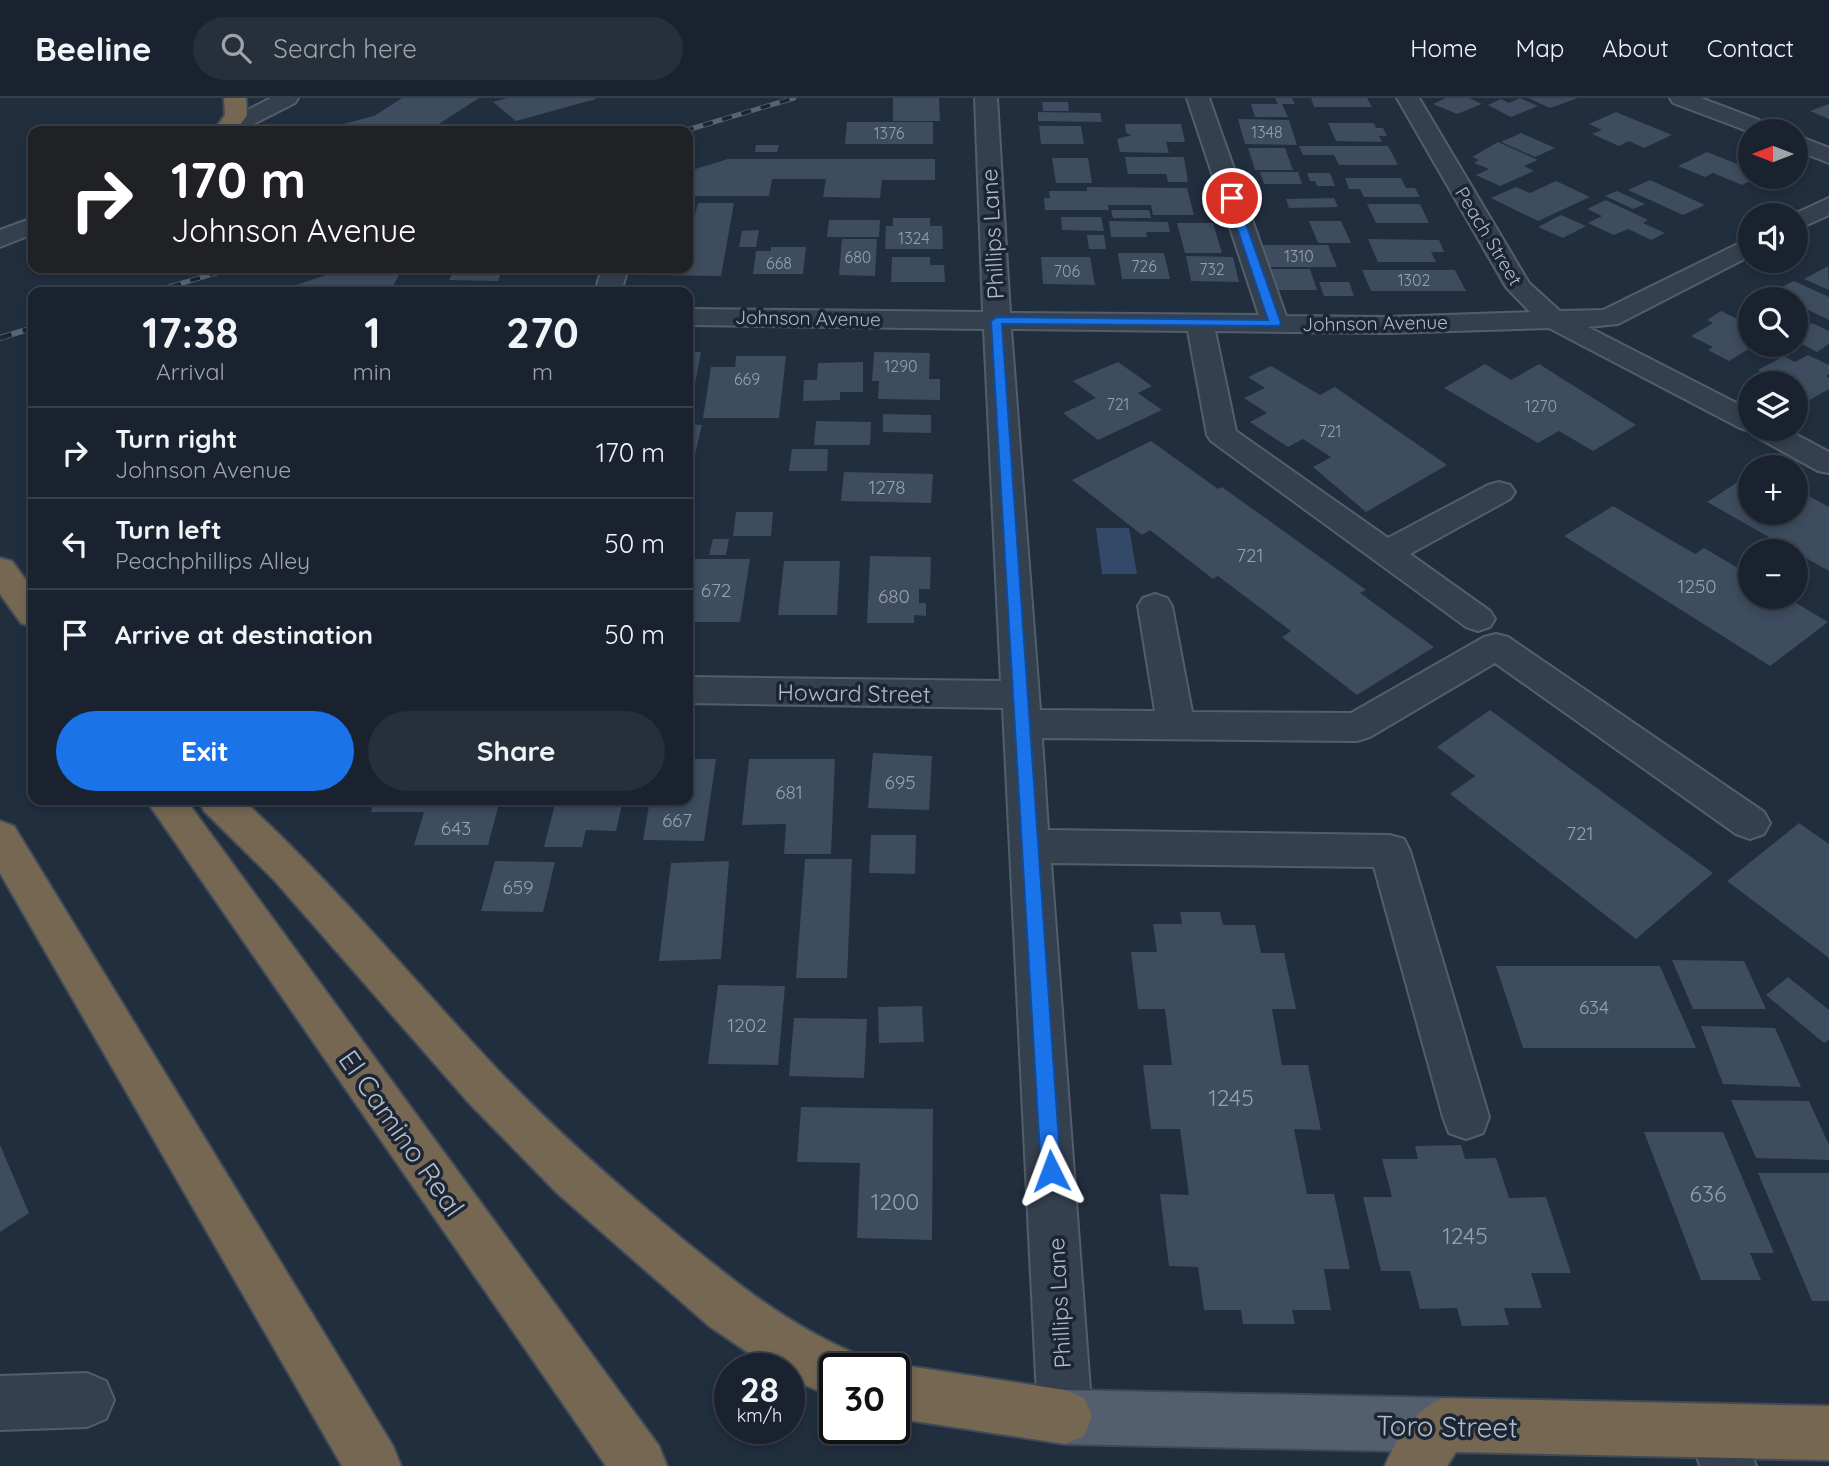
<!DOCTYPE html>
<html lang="en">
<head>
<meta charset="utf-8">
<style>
  :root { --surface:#19222e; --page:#262f3a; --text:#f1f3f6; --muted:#9fa4aa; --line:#373f4a; --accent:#1a73e8 }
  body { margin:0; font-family:Quicksand,sans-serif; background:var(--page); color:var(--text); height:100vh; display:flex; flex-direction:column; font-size:26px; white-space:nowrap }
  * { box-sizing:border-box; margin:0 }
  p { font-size:23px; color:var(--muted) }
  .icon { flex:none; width:38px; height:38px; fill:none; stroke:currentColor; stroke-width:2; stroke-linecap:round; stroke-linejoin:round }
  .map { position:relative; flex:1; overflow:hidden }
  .details { position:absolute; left:28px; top:189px; width:665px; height:518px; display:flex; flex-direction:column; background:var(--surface); border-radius:14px; box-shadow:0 4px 10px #0003,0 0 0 2px var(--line) }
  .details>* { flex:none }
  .top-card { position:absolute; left:28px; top:28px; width:665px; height:147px; border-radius:14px; box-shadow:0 4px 10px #0003,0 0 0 2px var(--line); background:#202124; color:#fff; overflow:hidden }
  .needle { width:46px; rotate:270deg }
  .fabs { position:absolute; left:1738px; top:21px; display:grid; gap:14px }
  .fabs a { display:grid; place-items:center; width:70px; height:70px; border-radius:50%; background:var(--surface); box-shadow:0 4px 10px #0003,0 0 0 2px var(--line); font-size:35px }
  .speed { position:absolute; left:714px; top:1255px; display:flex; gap:14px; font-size:35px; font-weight:700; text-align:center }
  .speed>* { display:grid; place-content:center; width:91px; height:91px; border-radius:50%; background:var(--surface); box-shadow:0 4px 10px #0003,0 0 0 2px var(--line); line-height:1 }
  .speed small { font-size:18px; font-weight:400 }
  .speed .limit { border:4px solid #111; border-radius:10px; background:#fff; color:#111 }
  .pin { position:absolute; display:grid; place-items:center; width:60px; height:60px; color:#fff; margin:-30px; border:4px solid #fff; border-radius:50%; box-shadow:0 2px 7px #0007 }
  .me { position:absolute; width:77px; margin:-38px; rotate:357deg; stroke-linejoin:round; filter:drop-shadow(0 0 5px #0008) }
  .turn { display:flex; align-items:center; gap:24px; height:147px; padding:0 28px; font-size:32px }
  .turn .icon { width:91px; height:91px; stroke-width:2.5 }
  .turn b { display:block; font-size:49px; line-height:60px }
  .eta { display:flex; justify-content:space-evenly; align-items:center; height:119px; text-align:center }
  .eta b { font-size:42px; font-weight:700; line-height:49px }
  .cta { display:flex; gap:14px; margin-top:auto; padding:14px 28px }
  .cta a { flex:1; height:80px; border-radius:42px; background:var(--accent); color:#fff; font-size:28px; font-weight:700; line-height:80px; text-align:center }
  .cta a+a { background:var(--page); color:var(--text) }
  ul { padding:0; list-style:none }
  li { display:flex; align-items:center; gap:21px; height:91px; padding:0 28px; border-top:2px solid var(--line) }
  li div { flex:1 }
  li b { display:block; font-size:26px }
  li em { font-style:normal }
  header { display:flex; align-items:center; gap:42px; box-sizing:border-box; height:98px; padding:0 35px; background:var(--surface); border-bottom:2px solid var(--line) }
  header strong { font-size:33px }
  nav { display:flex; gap:38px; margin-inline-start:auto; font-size:24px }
  .search { width:490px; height:63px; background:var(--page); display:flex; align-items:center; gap:18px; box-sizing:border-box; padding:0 24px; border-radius:38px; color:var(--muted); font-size:26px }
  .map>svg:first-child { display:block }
  .water { fill:#344967 }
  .building { fill:#3d4c5e }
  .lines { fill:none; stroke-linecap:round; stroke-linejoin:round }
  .minor-casing { stroke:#535e6c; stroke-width:4 }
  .major-casing { stroke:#3e4957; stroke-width:4 }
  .highway-casing { stroke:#404b59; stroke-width:4 }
  .minor { fill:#35404e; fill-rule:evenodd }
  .major { fill:#535f6e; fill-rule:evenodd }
  .highway { fill:#756752; fill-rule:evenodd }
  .rail-far1-casing { stroke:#576476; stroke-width:5 }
  .rail-casing { stroke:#576476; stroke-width:6 }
  .rail-far1 { stroke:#1b2533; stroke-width:3.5; stroke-dasharray:10; stroke-linecap:butt }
  .rail { stroke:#1b2533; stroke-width:4.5; stroke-dasharray:12; stroke-linecap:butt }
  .route { fill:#1a73e8; stroke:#114b97; stroke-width:2 }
  .labels { text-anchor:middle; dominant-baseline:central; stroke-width:7; stroke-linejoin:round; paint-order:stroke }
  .far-number-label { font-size:16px; fill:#949faf }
  .far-street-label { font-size:19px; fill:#b1bbca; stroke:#1b2533 }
  .number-label { font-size:19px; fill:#949faf }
  .street-label { font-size:23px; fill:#b1bbca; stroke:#1b2533 }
  .near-number-label { font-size:23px; fill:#949faf }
  .near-street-label { font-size:28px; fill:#b1bbca; stroke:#1b2533 }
</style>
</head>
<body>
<header>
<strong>Beeline</strong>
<div class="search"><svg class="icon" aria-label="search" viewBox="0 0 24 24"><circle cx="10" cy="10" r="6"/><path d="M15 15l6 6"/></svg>Search here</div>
<nav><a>Home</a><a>Map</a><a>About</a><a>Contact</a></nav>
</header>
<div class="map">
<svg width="1829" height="1368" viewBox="0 0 1829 1368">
  <rect width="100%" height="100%" fill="#212e3e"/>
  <path class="water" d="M1096,430H1129L1137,476H1102Z"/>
  <path class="building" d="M402,0H479L428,33H334L331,29L374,18Z
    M507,0H595L596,1L516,23L493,4Z
    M893,0H939L940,23H893Z
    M1275,0H1292L1295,6H1282L1288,19H1255L1251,6H1278Z
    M1311,0H1367L1372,9H1314Z
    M1446,0H1469L1482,6L1457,16L1433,6Z
    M1520,0L1538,8L1511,19L1488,7L1501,1L1509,5Z
    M1528,0H1578L1550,10Z
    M1042,4H1068L1069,13H1043Z
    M1829,6V21L1810,13Z
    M1038,14L1100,15L1102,24L1038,23Z
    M1616,14L1672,37L1644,50L1629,43L1619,48L1592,36L1602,32L1589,26Z
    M1238,21L1289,22L1297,47L1245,46Z
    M847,24H933V46H845Z
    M1328,25H1374L1376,30H1383L1387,38H1379L1382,44L1336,43Z
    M1125,26H1181L1185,44H1166L1169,55L1120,54L1117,41L1132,37L1126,35Z
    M1039,28H1081L1084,46H1041Z
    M1521,35L1555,50L1535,59L1501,44Z
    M1498,44L1538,62L1524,68L1534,73L1500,88L1476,77L1489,71L1474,65L1479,62L1472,59Z
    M756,47H779L777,54H755Z
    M1299,48H1388L1398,67H1339L1334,57H1303Z
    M1248,50H1285L1293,72H1255Z
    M1707,54L1750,71V79H1758L1742,87L1713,75L1705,79L1678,68Z
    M1125,59H1184L1188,84H1168L1166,76H1128Z
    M1052,60H1088L1092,85H1056Z
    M728,61H935V82H882L880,100L823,99L826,81H772L769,98H688L692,72Z
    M1260,74H1298L1302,86H1264Z
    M1307,75H1330L1335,88H1317L1315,83H1310Z
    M1345,80H1401L1406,90H1415L1420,99H1364L1360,91H1349Z
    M1650,82L1705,107L1683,117L1628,92Z
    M1556,83L1590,99L1538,123L1491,100L1516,89L1530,95Z
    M1087,89L1187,90L1194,117H1153L1151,107H1108L1109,112H1045L1044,100H1050L1049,93H1087Z
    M1617,93L1645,106L1633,111L1605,98Z
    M1334,100L1338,109L1289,110L1286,101Z
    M1606,102L1648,122L1643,125L1665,135L1651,142L1628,131L1614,137L1588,125L1602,118L1587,111Z
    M698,105H734L721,178L643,177L645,170H688V125H693Z
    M1367,106H1420L1429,125H1376Z
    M1111,112H1149L1151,120H1113Z
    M1561,117L1586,128L1563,140L1538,129Z
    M1061,119H1101L1104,133L1062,132Z
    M893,120H930V128H942L943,151H885L886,128H893Z
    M829,122H880L879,139H827Z
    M1109,123L1168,124L1170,134H1146L1147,139H1111Z
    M1309,123H1341L1351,145H1318Z
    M1177,125H1213L1222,155H1185Z
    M759,132L756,149H739L742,133Z
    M1087,137H1104L1106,151H1089Z
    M842,141H877L875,178L839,177Z
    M1368,141L1439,142L1444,154H1431L1436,164H1378Z
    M1262,147H1328L1337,169H1268Z
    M771,149H806L803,176H753L756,153H771Z
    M1118,155H1164L1170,181H1122Z
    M1186,158L1233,159L1239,184L1191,183Z
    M892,159H930V167H944L945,184H891Z
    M1041,159H1090L1095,187L1043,186Z
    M1828,168L1829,192L1804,181Z
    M347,170H403L393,188L330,187L325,194H275Z
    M455,170H503L498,183L449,182Z
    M1263,171H1310L1317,192H1270Z
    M1362,172H1455L1466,193H1371Z
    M1794,183L1829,199V222L1796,206V201H1786L1771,194Z
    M1319,184H1349L1354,198H1324Z
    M1721,213L1750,227V247H1755L1729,263L1708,252L1713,249L1691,238L1713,225L1707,222Z
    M1812,225L1829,233V246L1817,254L1796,243V236Z
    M688,254H701L693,296H688Z
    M874,254L930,255L929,281H940V302L878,301L879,283H872Z
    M1808,257L1829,267V276L1826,278L1829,280V291L1808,303L1796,297V285H1783L1758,272L1784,258L1795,264Z
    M736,258H786L779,320H703L711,269H735Z
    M863,264V294H840V302L803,303L804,282H817L818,265Z
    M1118,264L1152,288L1138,295L1162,312L1098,342L1063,315L1096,300L1073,283Z
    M1485,266L1511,282L1539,266L1636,327L1593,353L1559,333L1538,345L1444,290Z
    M1271,268L1320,297L1335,289L1447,367L1366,414L1313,369L1331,359L1303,341L1288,349L1250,324L1267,315L1244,300L1265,290L1248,279Z
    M883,316L931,317V335L883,334Z
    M816,323L871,324L870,347H814Z
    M688,326L702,327L693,365L688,364Z
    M1151,343L1218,391L1222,389L1366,492L1360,495L1434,549L1357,597L1282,539L1291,533L1218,478L1213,481L1150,432L1142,437L1072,382Z
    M792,351H828L827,373H789Z
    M844,374L933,376L931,405L841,403Z
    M1750,376V415H1796V391L1829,409V473L1707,404Z
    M1613,408L1695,456L1704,450L1750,477V499H1786L1828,524L1770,568L1564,438Z
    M736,414H773L771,438H733Z
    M713,441H729L726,457H709Z
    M870,458L931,459L930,491H919V505H926V518L914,517V525H867Z
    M688,461H750L740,524H688Z
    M784,463H840L837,517H778Z
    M1490,612L1713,775L1636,841L1450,696L1475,678L1437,649Z
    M873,655L932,658L929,712L868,710Z
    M688,661H716L704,743L643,742L650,702H688Z
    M749,661H835L831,756H784L786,726L742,727Z
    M375,702H500L488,747H414L424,714H371Z
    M556,702H623L616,733L586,732L582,749H544Z
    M1799,725L1829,746V860L1727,783Z
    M871,737H916L915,776L869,775Z
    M805,761H852L847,880H796Z
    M495,763L555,764L543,814L481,813Z
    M729,763L721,861L659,863L671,765Z
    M1180,814H1220L1223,827H1255L1261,855H1284L1296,911H1272L1282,967H1308L1321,1032L1294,1031L1307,1096H1334L1350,1171H1324L1331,1212H1292L1295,1226H1243L1241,1212H1204L1198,1169L1169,1168L1160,1096L1189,1097L1180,1031H1151L1143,967H1172L1165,911H1138L1131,854H1157L1153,826H1182Z
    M1672,862L1744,863L1766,911H1693Z
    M1496,868H1660L1696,950H1523Z
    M1788,879L1829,912V942L1824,945L1766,897Z
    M718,887L785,888L778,967L708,966Z
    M922,908L924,944L879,945L878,909Z
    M794,920L867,921L864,980L789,978Z
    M1701,928L1775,930L1801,989L1723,986Z
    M1731,1002L1809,1003L1829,1047V1062L1756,1060Z
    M801,1009L933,1011L932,1142L857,1140L860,1065L797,1064Z
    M1644,1034H1723L1774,1155H1750L1761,1182H1701Z
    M0,1047L29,1115L0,1134Z
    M1461,1047L1465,1061L1496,1060L1509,1100L1546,1099L1571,1175H1531L1542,1210H1504L1509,1227L1462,1228L1457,1210L1420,1211L1410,1173H1381L1363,1099H1392L1382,1061H1418L1415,1048Z
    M1758,1075H1829V1203H1812Z"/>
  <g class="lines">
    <g class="minor-casing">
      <path id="minor" d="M271,0H298L295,5L240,33H213L216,28Z
        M975,0H997L1010,215L1259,217L1187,0H1209L1286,218L1387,219L1530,214L1506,189L1397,0H1419L1529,185L1560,213L1603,212L1750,140V158L1618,226L1588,229L1750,312V331H1786L1829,354V375L1818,373L1753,337L1750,333L1740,330L1549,230L1387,235L1215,233L1236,333L1388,440L1488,387L1499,384L1510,387L1515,394L1510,401L1410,456L1490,513L1495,521L1490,529L1478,533L1466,529L1211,343L1207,337L1188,233L1011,231L1040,612L1155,613L1138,508L1143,500L1155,496L1167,500L1172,508L1192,614L1351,615L1484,539L1496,536L1508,539L1764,714L1770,725L1764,736L1750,741L1736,736L1495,565L1370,639L1357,643L1042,640L1048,732L1390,737L1404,741L1410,753L1489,1019L1483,1035L1466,1041L1449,1035L1443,1019L1374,769L1051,765L1092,1319L1084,1338L1065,1346L1046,1338L1038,1319L1003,610L688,605V579L1001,583L984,231L688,227V211L983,214Z
        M1670,0H1701L1775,28L1778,33L1750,34L1673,5Z
        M1796,37L1829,50V65L1796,52Z
        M1829,100V117L1796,132V117H1792Z
        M33,120V136L0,149V132Z
        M602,170H628L621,194H595Z
        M87,1275L106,1283L114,1302L106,1321L87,1329L0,1332V1278Z
        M1716,1306L1735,1314L1756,1368H1700L1689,1333L1697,1314Z"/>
    </g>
    <g class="major-casing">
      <path id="major" d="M1065,1292L1443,1300L1462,1308L1470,1327L1462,1346L1443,1354L1065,1346L1046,1338L1038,1319L1046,1300Z"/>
    </g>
    <g class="highway-casing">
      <path id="highway" d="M224,0H246L247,17L236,33H214L225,17Z
        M0,460L12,463L33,492V529L21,525L0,496Z
        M146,702H186L659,1348L667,1368H606Z
        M199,702H243C335,786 413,882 498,972C553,1030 613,1083 674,1134C731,1181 786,1226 854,1255L860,1270H835V1300L789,1280V1270H771L709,1228L557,1095L468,1004L274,782L204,713Z
        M0,723L14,728L393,1348L401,1368H342L0,775Z
        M894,1266L1065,1292L1084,1300L1092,1319L1084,1338L1065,1346L894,1320V1270H884Z
        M1443,1300L1829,1308V1362L1456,1354L1447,1368H1385C1397,1339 1414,1312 1443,1300Z"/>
    </g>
    <use href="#minor" class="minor"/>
    <use href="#major" class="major"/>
    <use href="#highway" class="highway"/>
    <g class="rail-far1-casing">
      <path id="rail-far1" d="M684,33L794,0
        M152,194L233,170
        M23,233L33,230"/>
    </g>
    <g class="rail-casing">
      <path id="rail" d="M0,240L29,231"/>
    </g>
    <use href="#rail-far1" class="rail-far1"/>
    <use href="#rail" class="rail"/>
  </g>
  <path class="route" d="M1232,97L1237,100L1281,225L1279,228L1002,226L1061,1073L1058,1080L1051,1082L1044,1080L1041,1073L991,223L997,219L1268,222L1227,100Z"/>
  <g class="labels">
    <g class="far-number-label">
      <text x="1267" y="34">1348</text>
      <text x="889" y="35">1376</text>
      <text x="914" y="140">1324</text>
      <text x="1299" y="158">1310</text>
      <text x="858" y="159">680</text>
      <text x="779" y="165">668</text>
      <text x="1144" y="168">726</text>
      <text x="1212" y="171">732</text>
      <text x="1067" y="173">706</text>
      <text x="1414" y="182">1302</text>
      <text x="901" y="268">1290</text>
      <text x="747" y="281">669</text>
      <text x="1118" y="306">721</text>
      <text x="1541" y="308">1270</text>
      <text x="1330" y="333">721</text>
    </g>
    <g class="far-street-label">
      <text transform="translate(1489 138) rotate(59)">Peach Street</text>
      <text transform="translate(808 220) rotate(1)">Johnson Avenue</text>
      <text transform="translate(1375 225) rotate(-1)">Johnson Avenue</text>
    </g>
    <g class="number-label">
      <text x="887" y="389">1278</text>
      <text x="1250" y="457">721</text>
      <text x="1697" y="488">1250</text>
      <text x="716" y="492">672</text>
      <text x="894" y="498">680</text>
      <text x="900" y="684">695</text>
      <text x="789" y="694">681</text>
      <text x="677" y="722">667</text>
      <text x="456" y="730">643</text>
      <text x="1580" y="735">721</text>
      <text x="518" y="789">659</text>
      <text x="1594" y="909">634</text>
      <text x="747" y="927">1202</text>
    </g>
    <g class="street-label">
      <text transform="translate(992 136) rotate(-93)">Phillips Lane</text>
      <text transform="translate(854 595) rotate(1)">Howard Street</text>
      <text transform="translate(1059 1205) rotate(-93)">Phillips Lane</text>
    </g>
    <g class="near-number-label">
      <text x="1231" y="999">1245</text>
      <text x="1708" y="1095">636</text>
      <text x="895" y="1103">1200</text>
      <text x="1465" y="1137">1245</text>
    </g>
    <g class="near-street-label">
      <text transform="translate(402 1035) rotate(55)">El Camino Real</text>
      <text transform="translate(1447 1328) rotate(1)">Toro Street</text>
    </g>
  </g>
</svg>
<div class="fabs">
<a><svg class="needle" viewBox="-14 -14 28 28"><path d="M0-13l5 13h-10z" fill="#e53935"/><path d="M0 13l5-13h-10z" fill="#9fa4aa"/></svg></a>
<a><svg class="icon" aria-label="sound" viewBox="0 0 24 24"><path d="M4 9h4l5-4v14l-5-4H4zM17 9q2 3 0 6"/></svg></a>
<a><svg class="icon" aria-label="search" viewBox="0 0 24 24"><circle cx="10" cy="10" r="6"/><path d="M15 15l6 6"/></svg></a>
<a><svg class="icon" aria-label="layers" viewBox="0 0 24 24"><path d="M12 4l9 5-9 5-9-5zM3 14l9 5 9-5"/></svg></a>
<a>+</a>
<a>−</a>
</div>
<div class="speed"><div>28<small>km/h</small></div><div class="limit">30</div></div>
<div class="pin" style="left:1232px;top:100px;background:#d93025"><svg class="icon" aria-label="arrive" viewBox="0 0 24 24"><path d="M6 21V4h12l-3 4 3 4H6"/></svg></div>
<svg class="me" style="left:1051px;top:1073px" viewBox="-20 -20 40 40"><path d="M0-17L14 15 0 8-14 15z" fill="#1a73e8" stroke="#fff" stroke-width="4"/></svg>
<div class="top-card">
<div class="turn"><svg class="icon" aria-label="right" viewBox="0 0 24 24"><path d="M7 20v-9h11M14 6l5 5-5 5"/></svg><div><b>170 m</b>Johnson Avenue</div></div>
</div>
<section class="details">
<div class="eta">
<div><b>17:38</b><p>Arrival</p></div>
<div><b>1</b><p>min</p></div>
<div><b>270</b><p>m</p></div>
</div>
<ul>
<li><svg class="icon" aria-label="right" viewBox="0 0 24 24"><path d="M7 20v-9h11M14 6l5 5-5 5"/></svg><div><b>Turn right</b><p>Johnson Avenue</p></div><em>170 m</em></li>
<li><svg class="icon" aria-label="left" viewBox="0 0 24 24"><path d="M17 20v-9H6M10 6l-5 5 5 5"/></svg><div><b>Turn left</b><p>Peachphillips Alley</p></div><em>50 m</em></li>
<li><svg class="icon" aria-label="arrive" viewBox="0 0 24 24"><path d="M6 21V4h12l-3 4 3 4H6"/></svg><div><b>Arrive at destination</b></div><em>50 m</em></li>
</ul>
<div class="cta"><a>Exit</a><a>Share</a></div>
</section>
</div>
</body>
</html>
